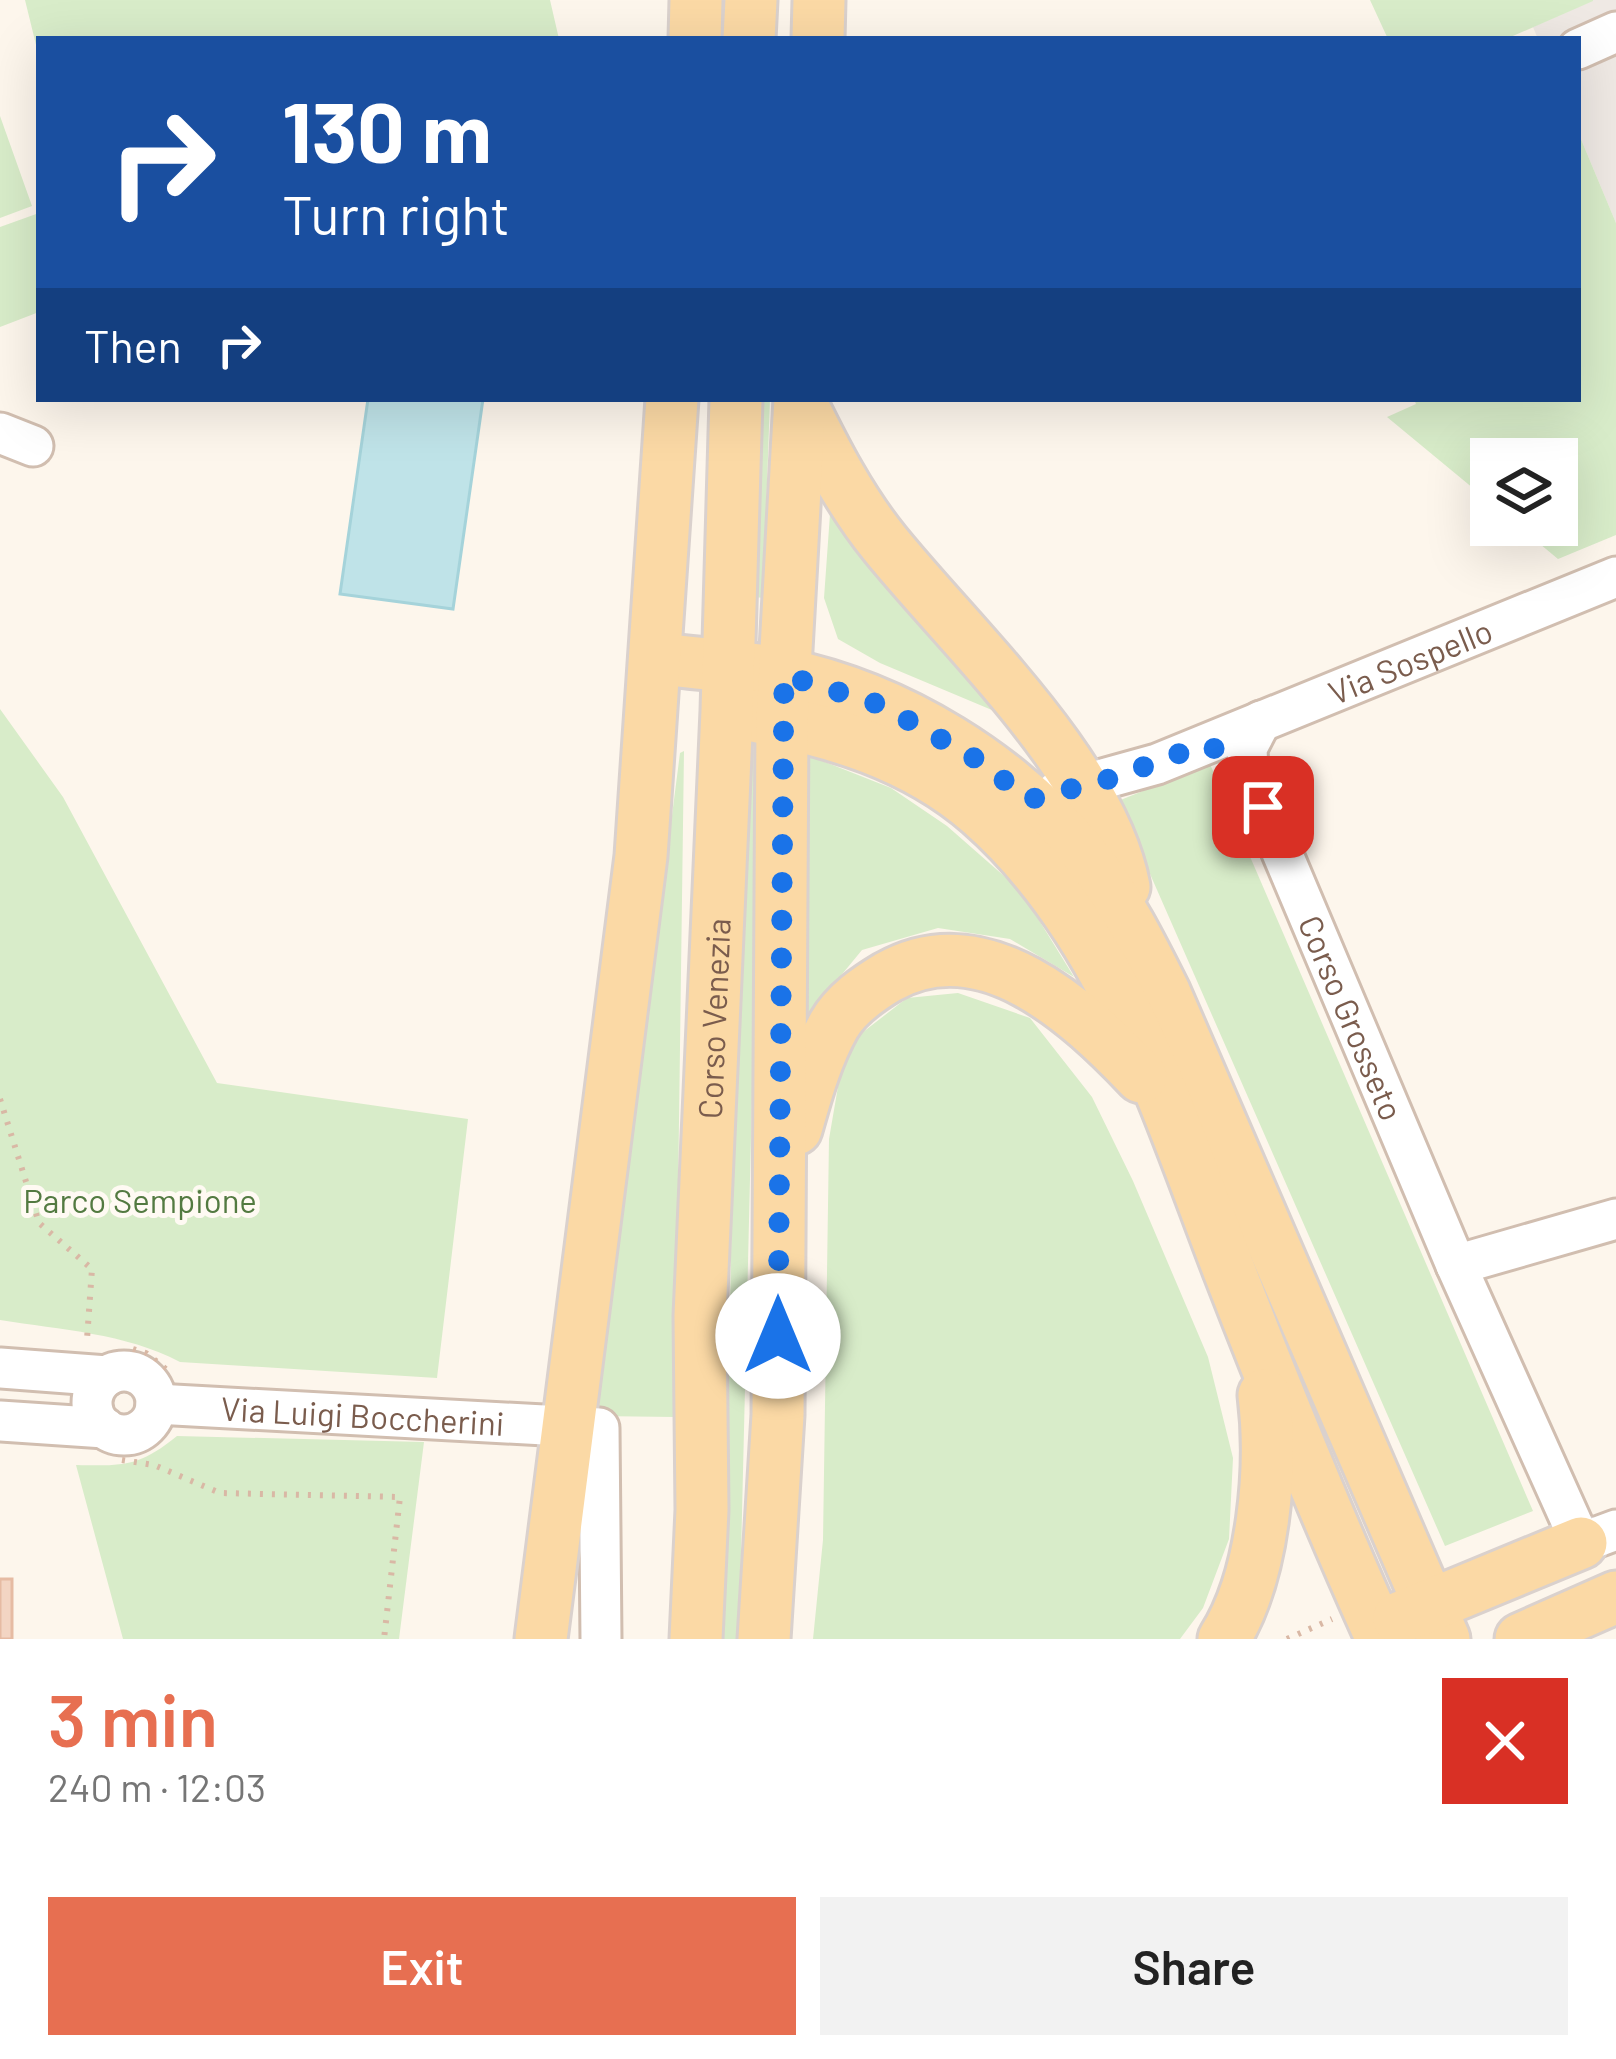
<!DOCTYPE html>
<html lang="en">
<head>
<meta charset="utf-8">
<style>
  :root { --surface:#fff; --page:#f2f2f2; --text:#222; --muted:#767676; --accent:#e76f51 }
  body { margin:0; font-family:Barlow,sans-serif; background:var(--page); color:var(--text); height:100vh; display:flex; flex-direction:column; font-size:45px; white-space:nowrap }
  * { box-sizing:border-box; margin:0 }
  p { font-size:39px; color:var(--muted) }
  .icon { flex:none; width:66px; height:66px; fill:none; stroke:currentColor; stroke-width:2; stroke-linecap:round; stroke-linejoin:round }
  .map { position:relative; height:1639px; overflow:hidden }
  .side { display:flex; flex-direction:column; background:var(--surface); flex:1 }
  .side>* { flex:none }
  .top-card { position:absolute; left:36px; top:36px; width:1545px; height:366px; border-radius:0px; box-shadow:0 12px 48px #0002; background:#1a4fa0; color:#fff; overflow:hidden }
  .fabs { position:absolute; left:1470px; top:438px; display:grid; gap:24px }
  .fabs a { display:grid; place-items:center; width:108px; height:108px; border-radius:0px; background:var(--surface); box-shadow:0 12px 48px #0002; font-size:60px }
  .pin { position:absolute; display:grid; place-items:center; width:102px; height:102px; color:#fff; margin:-51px; border-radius:24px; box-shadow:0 6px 18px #0006 }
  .me { position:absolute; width:132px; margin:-66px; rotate:0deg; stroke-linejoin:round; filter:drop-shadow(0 0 9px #0008) }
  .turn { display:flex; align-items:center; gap:42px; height:252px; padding:0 48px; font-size:54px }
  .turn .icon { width:156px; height:156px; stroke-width:2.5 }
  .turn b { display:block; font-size:84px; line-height:102px }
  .then { display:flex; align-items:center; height:114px; padding:0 48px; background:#0003; gap:24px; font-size:45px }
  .round { display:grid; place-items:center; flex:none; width:126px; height:126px; border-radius:0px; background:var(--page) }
  .headline { display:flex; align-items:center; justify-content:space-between; height:204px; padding:0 48px }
  h1 { font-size:72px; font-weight:600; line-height:90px; color:var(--accent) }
  .cta { display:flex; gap:24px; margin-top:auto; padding:24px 48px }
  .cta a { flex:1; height:138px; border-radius:0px; background:var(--accent); color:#fff; font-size:48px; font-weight:600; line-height:138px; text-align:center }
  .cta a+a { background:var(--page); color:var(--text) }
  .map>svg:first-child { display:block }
  .industrial { fill:#efe9e4 }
  .green { fill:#d8ecc9 }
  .water { fill:#bfe3e8; stroke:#a5d3da; stroke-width:3 }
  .building { fill:#f3d5c3; stroke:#e6bba3; stroke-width:3 }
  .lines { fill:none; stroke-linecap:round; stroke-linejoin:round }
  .minor-casing { stroke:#d1beb0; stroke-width:45 }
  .major-casing { stroke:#dad1cd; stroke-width:57 }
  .path { stroke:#d9b8a5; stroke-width:6; stroke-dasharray:3 9; stroke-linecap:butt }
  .minor { stroke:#fff; stroke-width:39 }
  .major { stroke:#fbd9a5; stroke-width:51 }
  .route { stroke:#1a73e8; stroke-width:21; stroke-dasharray:0 37.8 }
  .labels { text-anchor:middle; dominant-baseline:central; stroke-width:10; stroke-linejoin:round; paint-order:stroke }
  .street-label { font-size:33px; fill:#7a5c4d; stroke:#fffaf3 }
  .park-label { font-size:33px; fill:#537a41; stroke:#fffaf3 }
</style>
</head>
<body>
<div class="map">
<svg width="1616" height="1639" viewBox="0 0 1616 1639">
  <rect width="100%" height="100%" fill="#fdf6ec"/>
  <path class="industrial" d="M1593,0H1616V223L1578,132V39H1538L1533,27Z"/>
  <path class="green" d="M25,0H550L559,39H39V57Z
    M1370,0H1593V1L1506,39H1388Z
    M0,116L32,206L0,218Z
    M1578,132L1616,223V535L1558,559L1517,525H1557V459H1491V503L1387,417L1416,404L1414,399H1578Z
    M39,213V312L0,327V227Z
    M755,399H770L763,598L748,596Z
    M830,514L999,713L880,663L838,639L824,598Z
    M0,709L63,797L217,1083L468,1119L437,1378L180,1362C125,1333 61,1330 0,1320Z
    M748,749L758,751L760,761L739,1639H724L740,761Z
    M684,751L675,1417L595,1416L680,753Z
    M810,756L891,788L947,826L1021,891L1074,977L1010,939L938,928L862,950L806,1018Z
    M1210,764L1533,1511L1445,1546L1118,801Z
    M958,993L1030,1018L1092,1097L1133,1181L1208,1357L1233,1458L1229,1539L1203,1608L1180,1639H813L823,1540L829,1139L845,1046L907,998Z
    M177,1436L424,1442L399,1639H123L76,1465C123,1466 139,1467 177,1436Z"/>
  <path class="water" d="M368,399H483L453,609L340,594Z"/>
  <path class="building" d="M0,1579H12V1639H0Z"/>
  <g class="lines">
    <g class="minor-casing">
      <g id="minor">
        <path d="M1578,49L1616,32"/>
        <path d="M0,433L33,446"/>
        <path id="s1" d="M1261,721L1247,748L1248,772L1456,1265L1581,1543L1616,1530"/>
        <path id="s2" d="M1056,792L1157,764L1616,577"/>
        <path d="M1456,1265L1616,1219"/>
        <path d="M0,1368L107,1376"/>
        <circle cx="124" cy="1403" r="32"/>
        <path id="s3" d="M156,1404L599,1428L601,1639"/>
        <path d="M0,1421L105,1428"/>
      </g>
    </g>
    <g class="major-casing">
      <g id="major">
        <path d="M695,39L696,0"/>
        <path d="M749,39L751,0"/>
        <path d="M818,39L819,0"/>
        <path d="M801,403C825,452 850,501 885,544C961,638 1101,766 1124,887"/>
        <path d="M655,658C697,664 741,666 783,674C899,698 1011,767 1085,859C1118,900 1142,948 1165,994L1444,1639"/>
        <path d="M748,715C832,731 913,754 980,812C1113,928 1167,1109 1229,1270C1277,1394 1327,1517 1382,1639"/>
        <path d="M796,1129C806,1094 816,1057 834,1025C846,1004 868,989 888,977C984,923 1079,1012 1141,1077"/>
        <path d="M1399,1618L1581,1543"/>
        <path d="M541,1639L641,856L672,399"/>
        <path id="s4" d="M696,1639L702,1510L700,1316L727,711L736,399"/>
        <path d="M764,1639L778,1415L782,721L800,399"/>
        <path d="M1224,1639C1264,1576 1273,1467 1264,1395"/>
        <path d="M1521,1639L1616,1597"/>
      </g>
    </g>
    <path class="path" d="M0,1099L39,1223L92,1269L87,1339
      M133,1349L146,1353L167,1370
      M122,1460L154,1465L220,1493L400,1497L384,1639
      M1287,1639L1332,1619"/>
    <use href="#minor" class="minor"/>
    <use href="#major" class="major"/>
  </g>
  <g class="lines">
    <path class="route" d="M778,1336L784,675L881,705L983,763L1028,800L1113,778L1205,744C1238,759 1249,774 1263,807"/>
  </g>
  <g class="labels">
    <g class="street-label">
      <text stroke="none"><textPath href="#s2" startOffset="378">Via Sospello</textPath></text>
      <text stroke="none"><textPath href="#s1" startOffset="321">Corso Grosseto</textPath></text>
      <text stroke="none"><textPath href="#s4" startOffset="621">Corso Venezia</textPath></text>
      <text stroke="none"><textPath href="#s3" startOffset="207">Via Luigi Boccherini</textPath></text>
    </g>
    <g class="park-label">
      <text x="140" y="1200">Parco Sempione</text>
    </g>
  </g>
</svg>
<div class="fabs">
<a><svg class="icon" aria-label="layers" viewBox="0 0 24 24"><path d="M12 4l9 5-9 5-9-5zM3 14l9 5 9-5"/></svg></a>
</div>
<div class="pin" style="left:1263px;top:807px;background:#d93025"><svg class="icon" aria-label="arrive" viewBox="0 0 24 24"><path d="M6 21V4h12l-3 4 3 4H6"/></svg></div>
<svg class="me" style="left:778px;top:1336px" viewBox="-20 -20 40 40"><circle r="19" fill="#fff"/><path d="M0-13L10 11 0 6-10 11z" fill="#1a73e8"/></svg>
<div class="top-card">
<div class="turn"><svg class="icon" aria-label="right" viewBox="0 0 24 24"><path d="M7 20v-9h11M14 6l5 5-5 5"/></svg><div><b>130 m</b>Turn right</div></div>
<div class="then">Then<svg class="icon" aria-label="right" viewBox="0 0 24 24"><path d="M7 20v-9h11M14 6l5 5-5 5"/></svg></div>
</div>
</div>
<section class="side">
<div class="headline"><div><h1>3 min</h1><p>240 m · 12:03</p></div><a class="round" style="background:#d93025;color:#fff"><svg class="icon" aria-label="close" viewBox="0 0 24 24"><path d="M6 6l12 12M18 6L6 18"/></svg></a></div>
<div class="cta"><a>Exit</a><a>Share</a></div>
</section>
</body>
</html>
